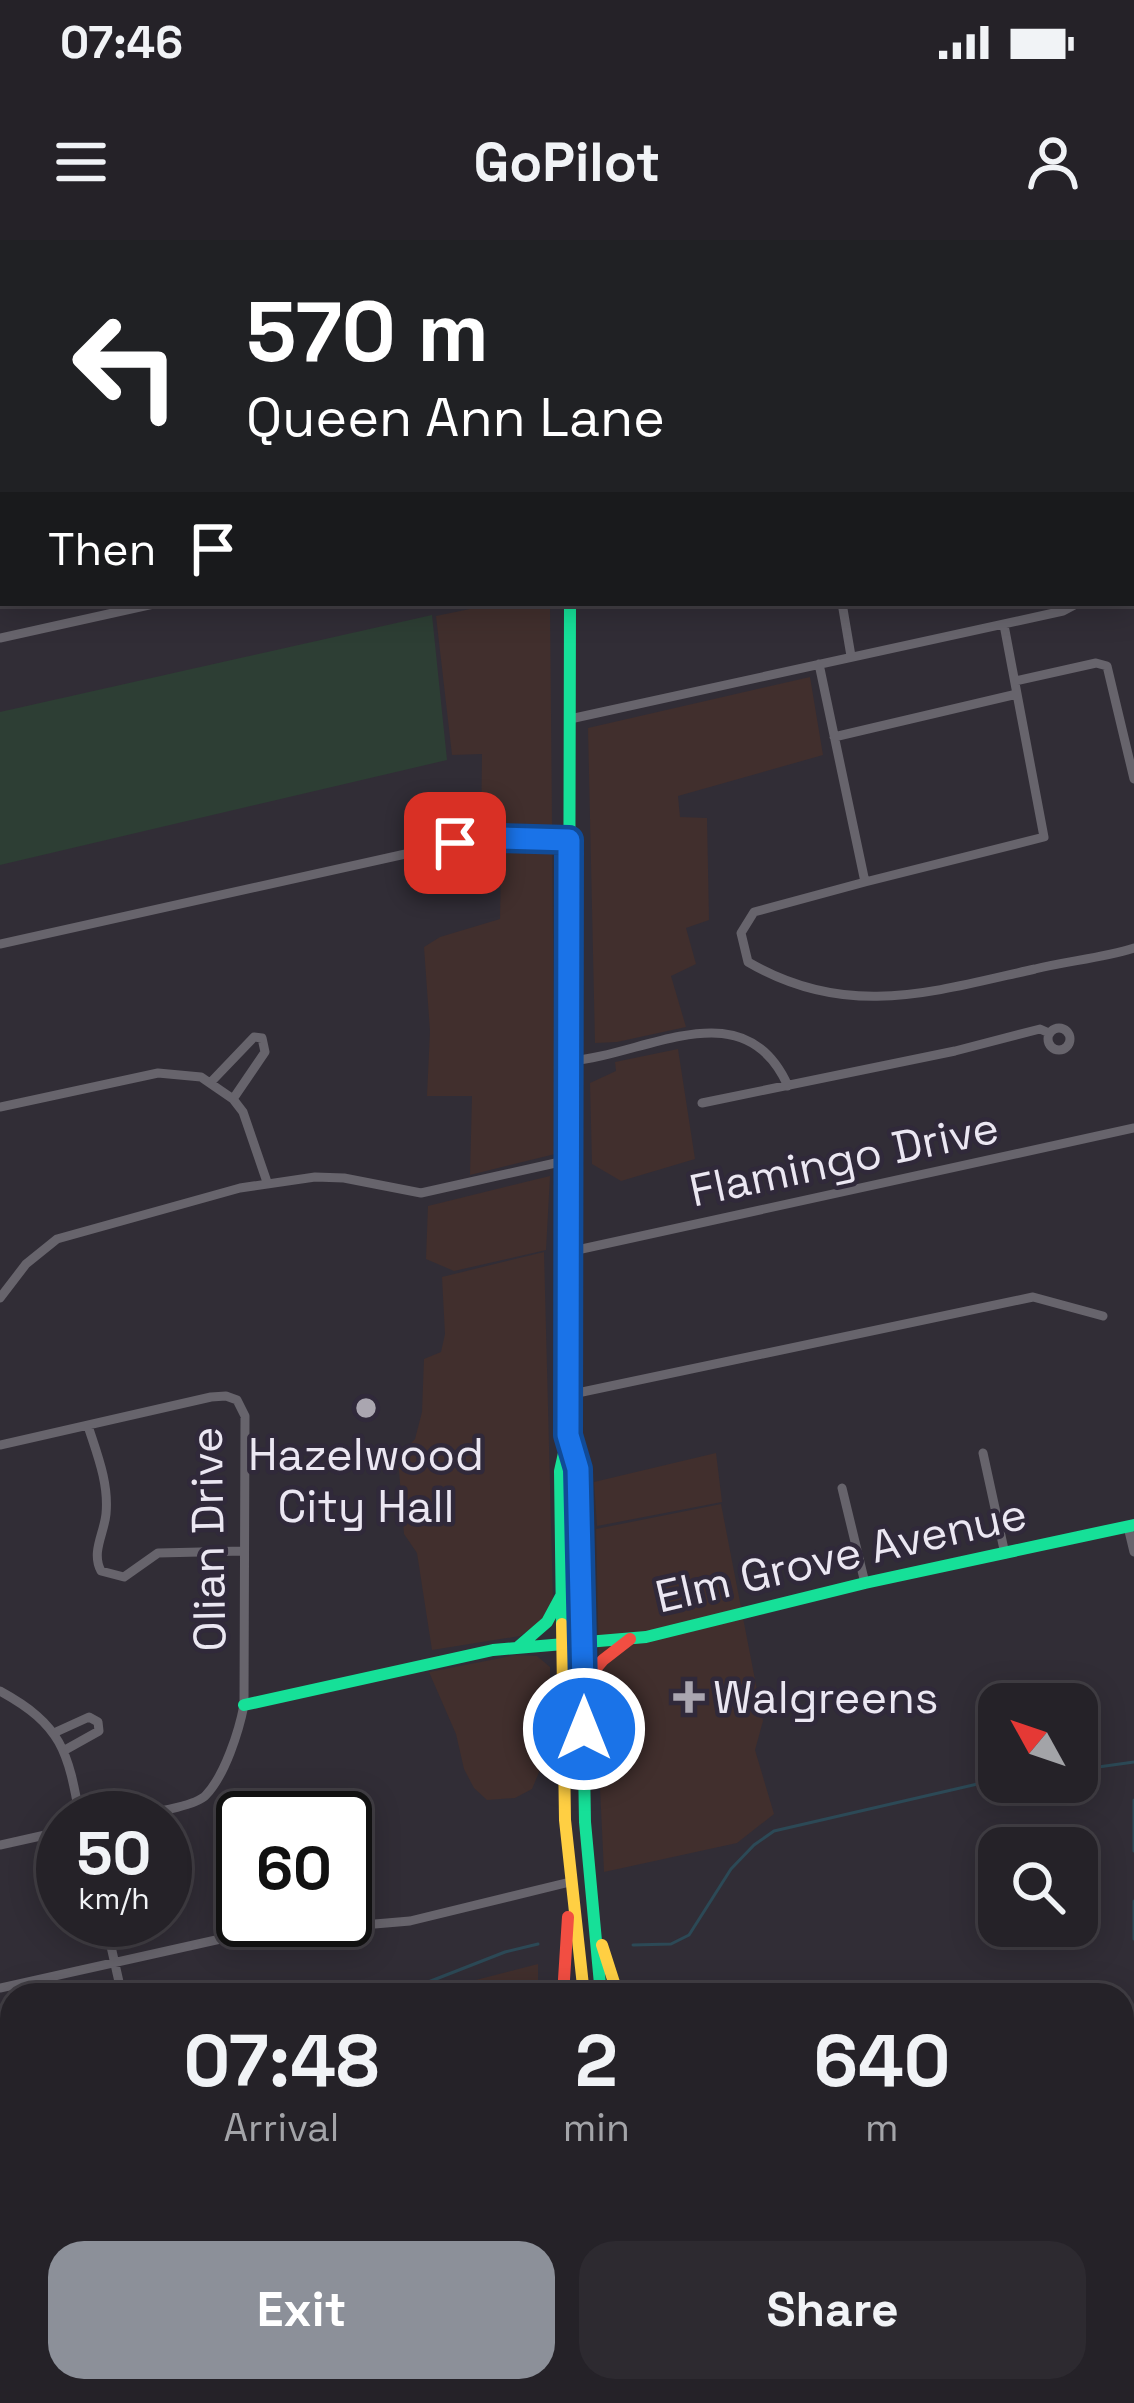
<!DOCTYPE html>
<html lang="en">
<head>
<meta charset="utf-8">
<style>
  :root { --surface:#252228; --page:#2d2a30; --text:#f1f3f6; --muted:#a3a4a8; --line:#423f45; --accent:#8c9099 }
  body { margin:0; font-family:"Space Grotesk",sans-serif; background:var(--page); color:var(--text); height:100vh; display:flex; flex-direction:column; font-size:45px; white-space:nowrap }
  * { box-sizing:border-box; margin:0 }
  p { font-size:39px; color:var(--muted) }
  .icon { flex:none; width:66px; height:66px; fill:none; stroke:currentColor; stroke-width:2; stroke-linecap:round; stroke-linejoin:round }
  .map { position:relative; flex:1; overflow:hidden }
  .sheet { position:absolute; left:0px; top:1743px; width:1134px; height:420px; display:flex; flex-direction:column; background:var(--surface); border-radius:36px 36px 0 0; box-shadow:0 6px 30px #0003,0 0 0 3px var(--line) }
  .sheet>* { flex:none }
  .hud { position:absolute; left:0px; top:0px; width:1134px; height:366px; box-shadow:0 6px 30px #0003,0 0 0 3px var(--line); background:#202124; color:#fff; overflow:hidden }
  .needle { width:78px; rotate:310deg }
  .fabs { position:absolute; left:978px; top:1443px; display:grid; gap:24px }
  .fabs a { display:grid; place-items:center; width:120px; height:120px; border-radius:24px; background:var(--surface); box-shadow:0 6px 30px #0003,0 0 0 3px var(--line); font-size:60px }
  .speed { position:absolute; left:36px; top:1551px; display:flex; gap:24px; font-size:60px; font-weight:700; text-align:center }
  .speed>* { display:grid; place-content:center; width:156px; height:156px; border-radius:50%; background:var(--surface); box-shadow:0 6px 30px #0003,0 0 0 3px var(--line); line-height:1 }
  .speed small { font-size:30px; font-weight:400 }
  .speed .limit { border:6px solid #111; border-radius:18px; background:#fff; color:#111 }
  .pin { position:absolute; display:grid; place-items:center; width:102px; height:102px; color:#fff; margin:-51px; border-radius:24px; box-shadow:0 6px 18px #0006 }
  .me { position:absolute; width:132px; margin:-66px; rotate:0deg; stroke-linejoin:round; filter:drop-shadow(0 0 9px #0008) }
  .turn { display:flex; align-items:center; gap:42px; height:252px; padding:0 48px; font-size:54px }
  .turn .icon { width:156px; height:156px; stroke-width:2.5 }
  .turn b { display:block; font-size:84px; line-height:102px }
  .then { display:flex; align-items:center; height:114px; padding:0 48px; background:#0003; gap:24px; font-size:45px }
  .eta { display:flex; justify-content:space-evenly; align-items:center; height:204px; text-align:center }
  .eta b { font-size:72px; font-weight:700; line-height:84px }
  .cta { display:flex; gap:24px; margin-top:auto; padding:24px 48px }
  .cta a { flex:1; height:138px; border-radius:36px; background:var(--accent); color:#fff; font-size:48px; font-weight:700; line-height:138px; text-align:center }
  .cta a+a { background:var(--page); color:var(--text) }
  .status { display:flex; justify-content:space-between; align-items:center; height:84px; padding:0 60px; background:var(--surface); direction:ltr }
  .status svg { height:33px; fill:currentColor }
  header { display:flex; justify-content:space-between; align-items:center; height:156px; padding:0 48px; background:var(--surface); font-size:54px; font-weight:700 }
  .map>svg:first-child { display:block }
  .commercial { fill:#412f2d }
  .green { fill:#2d3e34 }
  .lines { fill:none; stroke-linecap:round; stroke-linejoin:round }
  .stream { stroke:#2c4956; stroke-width:3 }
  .street { stroke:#67646c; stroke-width:9 }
  .fast { stroke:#16e098; stroke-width:12 }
  .slow { stroke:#ffcf43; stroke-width:12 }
  .jam { stroke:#f24e42; stroke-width:12 }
  .route-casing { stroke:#114b97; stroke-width:30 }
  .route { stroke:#1a73e8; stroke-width:21 }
  .poi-dot { fill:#aaa6b0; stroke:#30293a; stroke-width:4.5 }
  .labels { text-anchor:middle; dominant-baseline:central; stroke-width:9; stroke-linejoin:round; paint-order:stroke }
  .street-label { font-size:45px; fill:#ebe7f2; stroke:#30293a }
  .poi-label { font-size:45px; fill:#ebe7f2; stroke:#30293a }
</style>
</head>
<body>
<div class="status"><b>07:46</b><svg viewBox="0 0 49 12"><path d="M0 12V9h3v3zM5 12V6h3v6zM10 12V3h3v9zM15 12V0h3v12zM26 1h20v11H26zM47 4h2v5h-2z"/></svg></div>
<header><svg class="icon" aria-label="menu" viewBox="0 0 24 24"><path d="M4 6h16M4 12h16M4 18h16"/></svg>GoPilot<svg class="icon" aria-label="person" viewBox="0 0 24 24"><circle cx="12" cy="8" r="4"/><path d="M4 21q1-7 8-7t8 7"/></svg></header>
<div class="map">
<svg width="1134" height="2163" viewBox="0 0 1134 2163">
  <rect width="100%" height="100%" fill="#312d36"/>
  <path class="commercial" d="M499,363H550L555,914L470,935L472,856H427L430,791L424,707L440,697L500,679L501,626L497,605L481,594L482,514L452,515L436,376Z
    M810,437L823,515L678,556L680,577L707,578L709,680L686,688L696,724L671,736L686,787L617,802L595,803L588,488Z
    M678,809L695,919L621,941L592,924L590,843L616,831L615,822Z
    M550,936L546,1010L454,1031L426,1019L428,966Z
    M544,1012L553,1361L541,1382L520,1396L432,1410L417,1313L404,1294L398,1217L415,1199L422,1172L424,1119L441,1112L445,1094L442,1037Z
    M716,1213L722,1262L597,1286L594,1242Z
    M721,1264L763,1481L755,1510L774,1574L737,1603L604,1632L595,1443L599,1429L596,1289Z
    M516,1415L537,1416L550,1427V1523L542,1525L532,1549L515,1558L487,1560L474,1548L464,1529L456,1494L429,1432Z
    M538,1724V1755H437L472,1741Z
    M286,2151H499L501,2163H289Z"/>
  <path class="green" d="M432,375L447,520L0,625V472Z"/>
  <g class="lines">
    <path class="stream" d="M1077,1530L1134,1522
      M1134,1560V1611
      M1134,1661V1699
      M633,1705L671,1704L689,1695L731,1629L754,1605L774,1591L999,1539
      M395,1755L505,1712L538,1704
      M1128,1805L1134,1778
      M0,1984L12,1981"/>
    <path class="street" d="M225,0L227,3
      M755,3L768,0
      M1131,83H1134
      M0,95H3
      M1131,110L1134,125
      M1131,178H1134
      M0,246H3
      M1131,251H1134
      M1131,336L1134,335
      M842,363L851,416
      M0,398L158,363
      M819,424L865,642L1044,597L1004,385
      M1015,441L1096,423L1107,426L1134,539
      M570,479L1063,371L1078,363
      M834,497L1017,454
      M865,642L754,672L741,693L748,722C847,780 932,752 1035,729C1067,721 1102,718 1134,708
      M0,704L455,603L501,598L569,600
      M1048 799a11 11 0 1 1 22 0a11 11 0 1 1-22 0Z
      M569,821C645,816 744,747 788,846
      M211,842L254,797L262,798L265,812L233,859
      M702,863L955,811L1040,789L1049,793
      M0,867L158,833L201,837L233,859L243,872L267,942
      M568,1012L1134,888
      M0,1058L26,1024L57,999L240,948L315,937L344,938L421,953L569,920
      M568,1155L1033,1057L1103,1076
      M88,1186C97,1214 109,1243 106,1274C104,1294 91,1312 101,1331L124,1337L158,1313L243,1311
      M0,1205L211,1157L226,1156L237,1160L245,1176L244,1465C239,1491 225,1535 206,1555C194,1568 140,1574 121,1578
      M983,1213L1005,1314
      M842,1248L865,1343
      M1128,1287L1134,1312
      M0,1451C62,1485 68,1511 80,1578
      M56,1492L89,1477L98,1482L99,1491L65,1510
      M0,1605L63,1591
      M105,1680L122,1755
      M0,1748L234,1696L410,1681L570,1642
      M0,1897L12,1894
      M1122,2150L1134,2163
      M194,2152L213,2162L222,2160L229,2151
      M144,2163L195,2151"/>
    <path class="fast" d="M569,1198L579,1229L585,1582L601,1755
      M562,1384L560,1231L568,1195L570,363
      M517,1408L547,1382L561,1356
      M244,1465L493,1410L646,1397L865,1343L1134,1285
      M0,2054L12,2051
      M657,2151L658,2163"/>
    <path class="slow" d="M562,1384L565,1580L584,1755
      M602,1705L618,1755
      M529,2151L531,2163
      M702,2151L703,2163"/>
    <path class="jam" d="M535,0V3
      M584,1442L603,1420L630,1399
      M563,1755L568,1677
      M1122,1828L1134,1826
      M628,2151V2163"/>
  </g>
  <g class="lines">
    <g class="route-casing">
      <path id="route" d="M455,603L501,598L569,600L568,1195L578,1229L584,1489"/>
    </g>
    <use href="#route" class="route"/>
  </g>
  <g class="poi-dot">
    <circle cx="366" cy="1168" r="12"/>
    <path d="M683 1439h12v12h12v12h-12v12h-12v-12h-12v-12h12z"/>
  </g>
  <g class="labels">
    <g class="street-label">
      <text transform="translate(844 919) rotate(-12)">Flamingo Drive</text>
      <text transform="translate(208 1299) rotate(-91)">Olian Drive</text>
      <text transform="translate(841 1315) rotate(-13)">Elm Grove Avenue</text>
    </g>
    <g class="poi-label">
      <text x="366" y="1214">Hazelwood<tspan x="366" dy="52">City Hall</tspan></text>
      <text x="713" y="1457" text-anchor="start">Walgreens</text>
    </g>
  </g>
</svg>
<div class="fabs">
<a><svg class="needle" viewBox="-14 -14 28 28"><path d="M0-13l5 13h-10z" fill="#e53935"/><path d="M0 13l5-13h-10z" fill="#a3a4a8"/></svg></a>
<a><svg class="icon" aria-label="search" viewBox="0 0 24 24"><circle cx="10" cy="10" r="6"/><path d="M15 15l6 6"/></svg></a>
</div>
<div class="speed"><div>50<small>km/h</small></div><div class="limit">60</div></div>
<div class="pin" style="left:455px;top:603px;background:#d93025"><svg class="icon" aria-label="arrive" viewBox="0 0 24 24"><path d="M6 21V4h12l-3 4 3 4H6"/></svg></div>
<svg class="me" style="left:584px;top:1489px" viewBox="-20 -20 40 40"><circle r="17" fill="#1a73e8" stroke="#fff" stroke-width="3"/><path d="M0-11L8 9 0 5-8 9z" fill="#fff"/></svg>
<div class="hud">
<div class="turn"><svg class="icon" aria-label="left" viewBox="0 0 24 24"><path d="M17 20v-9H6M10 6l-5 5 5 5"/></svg><div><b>570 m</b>Queen Ann Lane</div></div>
<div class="then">Then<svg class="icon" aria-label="arrive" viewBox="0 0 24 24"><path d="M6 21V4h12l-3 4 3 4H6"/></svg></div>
</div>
<section class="sheet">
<div class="eta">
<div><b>07:48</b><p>Arrival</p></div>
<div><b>2</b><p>min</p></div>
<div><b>640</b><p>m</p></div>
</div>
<div class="cta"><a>Exit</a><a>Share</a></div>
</section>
</div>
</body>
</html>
